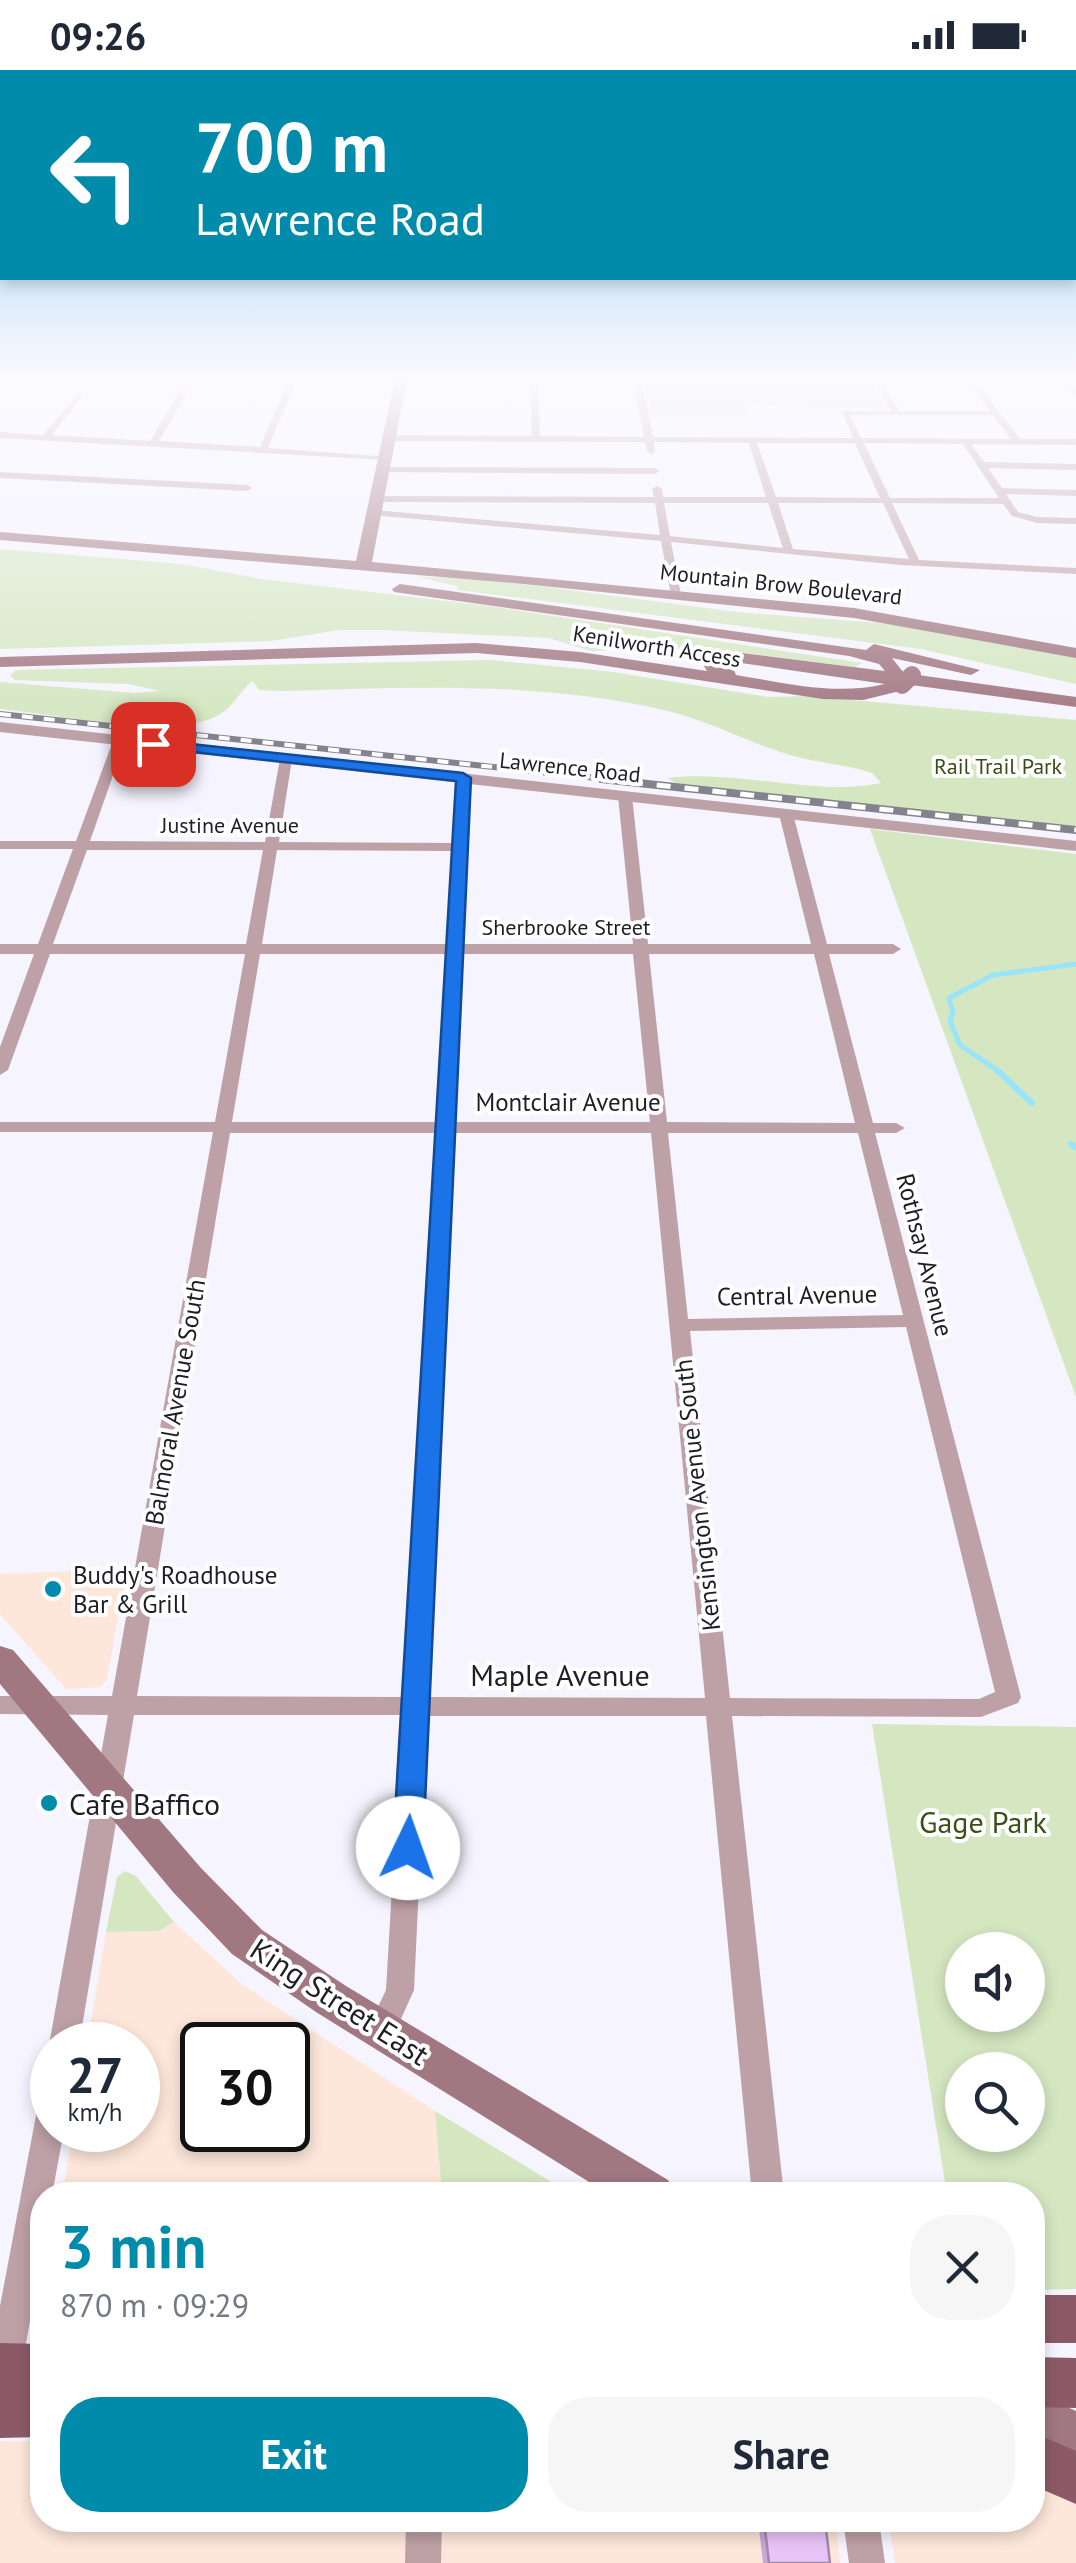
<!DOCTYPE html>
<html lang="en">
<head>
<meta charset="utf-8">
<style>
  :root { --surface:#fff; --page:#f6f6f7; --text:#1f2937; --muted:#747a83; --accent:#018baa }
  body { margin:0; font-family:"PT Sans",sans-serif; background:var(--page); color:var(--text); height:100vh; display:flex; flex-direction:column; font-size:38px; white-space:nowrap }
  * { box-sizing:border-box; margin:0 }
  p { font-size:32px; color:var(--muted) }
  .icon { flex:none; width:55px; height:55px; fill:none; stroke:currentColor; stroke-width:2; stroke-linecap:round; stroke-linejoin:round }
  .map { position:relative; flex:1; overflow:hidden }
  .side { position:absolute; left:30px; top:2112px; width:1015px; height:350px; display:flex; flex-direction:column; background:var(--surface); border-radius:40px; box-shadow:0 5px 15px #0003 }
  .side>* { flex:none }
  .top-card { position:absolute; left:0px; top:0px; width:1078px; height:210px; box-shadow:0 5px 15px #0003; background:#018baa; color:#fff; overflow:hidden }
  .buttons { position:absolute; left:945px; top:1862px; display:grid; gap:20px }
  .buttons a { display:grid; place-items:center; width:100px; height:100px; border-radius:50%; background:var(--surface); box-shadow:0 5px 15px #0003; font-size:50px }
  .speed { position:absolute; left:30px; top:1952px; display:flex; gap:20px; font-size:50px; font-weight:700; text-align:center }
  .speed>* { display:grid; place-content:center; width:130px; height:130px; border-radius:50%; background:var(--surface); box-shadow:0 5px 15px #0003; line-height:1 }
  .speed small { font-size:25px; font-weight:400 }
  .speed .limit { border:5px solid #111; border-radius:15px; background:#fff; color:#111 }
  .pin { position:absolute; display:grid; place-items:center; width:85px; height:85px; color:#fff; margin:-42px; border-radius:20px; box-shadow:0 5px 15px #0006 }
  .me { position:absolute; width:110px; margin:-55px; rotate:3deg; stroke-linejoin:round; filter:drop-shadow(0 0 8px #0008) }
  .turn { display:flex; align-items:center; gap:35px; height:210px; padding:0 30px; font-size:45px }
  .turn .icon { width:130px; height:130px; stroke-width:2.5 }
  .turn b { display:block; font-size:70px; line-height:85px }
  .round { display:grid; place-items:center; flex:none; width:105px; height:105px; border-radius:40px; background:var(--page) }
  .headline { display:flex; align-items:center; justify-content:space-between; height:170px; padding:0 30px }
  h1 { font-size:60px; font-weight:700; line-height:75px; color:var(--accent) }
  .action { display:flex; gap:20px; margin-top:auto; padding:20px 30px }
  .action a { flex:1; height:115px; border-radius:40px; background:var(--accent); color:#fff; font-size:40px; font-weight:700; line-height:115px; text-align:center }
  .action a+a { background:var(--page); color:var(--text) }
  .status { display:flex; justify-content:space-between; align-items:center; height:70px; padding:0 50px; background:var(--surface); direction:ltr }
  .status svg { height:28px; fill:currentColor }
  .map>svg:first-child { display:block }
  .commercial { fill:#fde7da; fill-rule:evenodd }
  .green { fill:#d4e7c1; fill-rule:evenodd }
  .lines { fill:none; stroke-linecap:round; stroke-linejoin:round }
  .stream-far1 { stroke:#99e3fb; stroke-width:5 }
  .stream { stroke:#99e3fb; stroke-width:6 }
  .minor { fill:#bea1a7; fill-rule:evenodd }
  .tertiary { fill:#bea1a7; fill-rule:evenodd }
  .secondary { fill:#a17781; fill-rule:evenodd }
  .primary { fill:#8c5a67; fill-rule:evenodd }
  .rail-far1-casing { stroke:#84828c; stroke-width:6 }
  .rail-casing { stroke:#84828c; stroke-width:8 }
  .rail-far1 { stroke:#fff; stroke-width:4; stroke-dasharray:11; stroke-linecap:butt }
  .rail { stroke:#fff; stroke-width:5; stroke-dasharray:14; stroke-linecap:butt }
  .secondary-bridge { stroke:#a17781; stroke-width:18 }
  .wall { fill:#c8a9d5 }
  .building { fill:#e9c4f8; stroke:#a389ae; stroke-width:2.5 }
  .route { fill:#1a73e8; stroke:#114b97; stroke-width:2.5 }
  .poi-dot { fill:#018baa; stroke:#fff; stroke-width:4 }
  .labels { text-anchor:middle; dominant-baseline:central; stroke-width:8; stroke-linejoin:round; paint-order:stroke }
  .far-street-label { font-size:22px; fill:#1f1d26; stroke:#fff }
  .far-park-label { font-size:22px; fill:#384f15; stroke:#fff }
  .street-label { font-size:25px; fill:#1f1d26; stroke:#fff }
  .poi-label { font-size:25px; fill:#1f1d26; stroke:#fff; text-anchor:start }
  .near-street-label { font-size:30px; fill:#1f1d26; stroke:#fff }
  .near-poi-label { font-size:30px; fill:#1f1d26; stroke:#fff; text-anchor:start }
  .near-park-label { font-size:30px; fill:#384f15; stroke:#fff }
</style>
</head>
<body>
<div class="status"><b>09:26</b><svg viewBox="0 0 49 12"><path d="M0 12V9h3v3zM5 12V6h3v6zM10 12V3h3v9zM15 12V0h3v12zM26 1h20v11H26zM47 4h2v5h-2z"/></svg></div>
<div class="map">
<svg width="1076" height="2493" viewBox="0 0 1076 2493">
  <rect width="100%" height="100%" fill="#f6f4fe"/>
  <path class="commercial" d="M127,1499L107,1609L101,1617L66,1619L0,1544V1504Z
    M174,1852L243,1915L435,2041L442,2125H62L73,2060H138V1975H87L106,1862L159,1861ZM202,1975H288V2060H202Z
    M0,2371L42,2372V2450H836L840,2493H0Z
    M1033,2411L1076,2432V2493H895L889,2450H1032Z"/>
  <path class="green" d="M645,309H870L888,339L747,334L748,348L652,347Z
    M0,479L182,494L261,509L489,536L862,593L855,597L705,578L591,581L549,568L381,560H339L271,571L0,579Z
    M418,507L485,509L737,542L908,555L1076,587V614L921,579L458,520L457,516Z
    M490,590L613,602L769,627L807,626L1076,650V757L677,713L667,708C735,699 821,727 881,713L872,703C845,694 817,693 790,685C749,673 710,651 668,641C540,611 412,617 282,621L259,620L253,611C237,623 234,638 215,647C172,668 51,644 0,639V612L134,623L160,621L128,614L15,610L10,605L16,600Z
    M870,759L1076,784V1327Z
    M872,1654L1076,1657V2219L1033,2220L1032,2125H947ZM962,1880H1028V1945H962ZM962,2000H1028V2065H962Z
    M125,1801L136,1806L174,1852L159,1861L106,1862L117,1807Z
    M435,2041L573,2125H442Z"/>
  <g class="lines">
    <path class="stream-far1" d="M1001,1003L960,975L950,951L953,943L949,928L993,905L1076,894"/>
    <path class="stream" d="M998,1001L1032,1033
      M1071,1074L1076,1078"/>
    <path class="minor" d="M187,309H195L159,371L260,377L289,309H297L268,378L390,387L386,390L0,368V362L43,365L79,323L83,325L52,365L150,371Z
      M530,309H538L540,366L644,367L633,309H641L653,367L853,368L842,341H891L873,309H881L899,341H990L966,309H974L1020,369H1076V375L971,374L984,392L1076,394V400L988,398L1002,418L1076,420V426L1006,424L1018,442L1037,447L1076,448V454L1037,453L1012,446L1003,434L892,433L919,490L1076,498V504L900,495L671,472L681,525L676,528L671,525L661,471L371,445L374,440L660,465L655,433L377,432L372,429L377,426L654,427L652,419L657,416L662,419L663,427H766L749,373L654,372L655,381L651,384L647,381L645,372L390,371L386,368L390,365L532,366ZM850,345H993L1011,369L861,368ZM757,373H855L880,428L776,427ZM864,373L963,374L999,428H890ZM664,433H768L783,478L670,466ZM778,433H883L909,489L793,479Z
      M1058,309H1066L1076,320V327Z
      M383,397L655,398L660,401L655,404L380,402Z
      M0,402L247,415L252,418L247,421L0,408Z
      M119,667L125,671L90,771L265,772L280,689L286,685L292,689L279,772L453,773L457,708L468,705L462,874H633L618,726L625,722L632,726L648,874H811L779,744L786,740L793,744L827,874H893L901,879L893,884H829L873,1053H896L905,1058L896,1063H875L1021,1627L1018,1633L981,1647L732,1646L784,2125H752L706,1646H427L414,1920L392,1969L382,1973L372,1969L367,1960L386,1920L402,1645H134L79,1975H52V1982L49,1975L108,1645L0,1644V1626H112L213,1062H0V1052H215L245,884H50L8,1000L0,1005V977L34,884H0V874H38L73,779H0V771H76L113,671ZM87,780H263L246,874H53ZM277,780L452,781L447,874H262ZM260,884H446L436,1052H232ZM462,884H633L650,1052H454ZM649,884H814L855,1053L667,1052ZM230,1063H436L403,1627L137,1626ZM453,1063H651L705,1628L428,1627ZM668,1063H858L903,1245L688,1249ZM906,1257L995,1622L979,1629L730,1628L690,1261Z
      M52,2026V2060H64L52,2125H42V2181L17,2326L12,2338L0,2343V2236L37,2040L41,2030Z
      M406,2450H442L441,2493H405Z
      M843,2450H879L885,2493H849Z"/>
    <path class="tertiary" d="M0,652L1076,771V781L0,662Z"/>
    <path class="secondary" d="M395,309H407L372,492L854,538L1076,578V588L854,548L514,513L0,470V462L356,491Z
      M400,514L866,580L874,574L980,600L971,605L892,588L904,603L1076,627V637L911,615L908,619L863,630L823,629L580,592L476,583L0,597V587L476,573L580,582L707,601L702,593L705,589L734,582L885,601L879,594L849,586L394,522L392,519ZM734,592L885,614C836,626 785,613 736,605L734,600L721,596Z
      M0,1576L13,1580L201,1798L262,1860L346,1916L668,2110L675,2125H610L316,1942L232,1884L173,1822L0,1614Z
      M1032,2321L1076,2341V2394L1032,2374Z"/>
    <path class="primary" d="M1032,2225H1076V2273H1032Z
      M0,2273L42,2274V2367L0,2368Z
      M1032,2287L1076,2288V2338L1032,2337Z
      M1032,2362L1076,2381V2434L1032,2415Z"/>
    <g class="rail-far1-casing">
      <path id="rail-far1" d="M0,644L624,711"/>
    </g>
    <g class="rail-casing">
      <path id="rail" d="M601,709L1076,760"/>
    </g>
    <use href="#rail-far1" class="rail-far1"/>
    <use href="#rail" class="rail"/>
    <path class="secondary-bridge" d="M902,615L912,605"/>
  </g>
  <path class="wall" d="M758,2450H825L830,2493H763Z"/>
  <path class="building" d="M764,2450H825L830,2493H769Z"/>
  <linearGradient id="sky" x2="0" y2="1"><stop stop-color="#88c7f0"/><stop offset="0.47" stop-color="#fbfaff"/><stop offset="1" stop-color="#fbfaff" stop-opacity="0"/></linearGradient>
  <rect width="1076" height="658" fill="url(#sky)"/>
  <path class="route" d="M153,670L463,703L471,708L423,1778L419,1787L408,1790L397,1787L393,1778L456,711L148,677L146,674Z"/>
  <g class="poi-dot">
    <circle cx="53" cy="1519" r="10"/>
    <circle cx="49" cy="1733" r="10"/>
  </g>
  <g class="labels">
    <g class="far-street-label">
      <text transform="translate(781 514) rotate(6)">Mountain Brow Boulevard</text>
      <text transform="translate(657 576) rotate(9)">Kenilworth Access</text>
      <text transform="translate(570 697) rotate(6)">Lawrence Road</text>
      <text x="230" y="755">Justine Avenue</text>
      <text x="566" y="857">Sherbrooke Street</text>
    </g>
    <g class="far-park-label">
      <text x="998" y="696">Rail Trail Park</text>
    </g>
    <g class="street-label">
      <text x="568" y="1032">Montclair Avenue</text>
      <text transform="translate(925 1185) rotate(76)">Rothsay Avenue</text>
      <text transform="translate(797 1225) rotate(-1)">Central Avenue</text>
      <text transform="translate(175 1332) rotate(-80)">Balmoral Avenue South</text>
      <text transform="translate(697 1425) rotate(-96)">Kensington Avenue South</text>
    </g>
    <g class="poi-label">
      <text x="73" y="1505">Buddy's Roadhouse<tspan x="73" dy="29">Bar &amp; Grill</tspan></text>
    </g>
    <g class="near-street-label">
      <text x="560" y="1604">Maple Avenue</text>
      <text transform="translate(340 1931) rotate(33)">King Street East</text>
    </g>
    <g class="near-poi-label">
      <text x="69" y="1733">Cafe Baffico</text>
    </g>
    <g class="near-park-label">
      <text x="983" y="1751">Gage Park</text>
    </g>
  </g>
</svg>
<div class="buttons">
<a><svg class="icon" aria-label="sound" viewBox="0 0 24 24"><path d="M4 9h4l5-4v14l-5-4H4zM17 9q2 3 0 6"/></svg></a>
<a><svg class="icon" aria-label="search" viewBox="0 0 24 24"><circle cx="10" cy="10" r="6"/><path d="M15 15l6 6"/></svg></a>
</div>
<div class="speed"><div>27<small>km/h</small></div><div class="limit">30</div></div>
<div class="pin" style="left:153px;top:674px;background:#d93025"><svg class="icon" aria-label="arrive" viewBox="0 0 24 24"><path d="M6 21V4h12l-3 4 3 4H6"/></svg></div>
<svg class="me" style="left:408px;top:1778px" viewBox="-20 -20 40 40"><circle r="19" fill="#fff"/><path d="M0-13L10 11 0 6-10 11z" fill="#1a73e8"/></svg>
<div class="top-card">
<div class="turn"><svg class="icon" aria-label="left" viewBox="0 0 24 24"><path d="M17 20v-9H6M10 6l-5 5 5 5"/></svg><div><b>700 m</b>Lawrence Road</div></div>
</div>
<section class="side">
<div class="headline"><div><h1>3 min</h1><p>870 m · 09:29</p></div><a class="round"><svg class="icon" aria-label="close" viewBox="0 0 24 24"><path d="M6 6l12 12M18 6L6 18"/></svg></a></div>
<div class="action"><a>Exit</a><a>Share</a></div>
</section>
</div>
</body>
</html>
